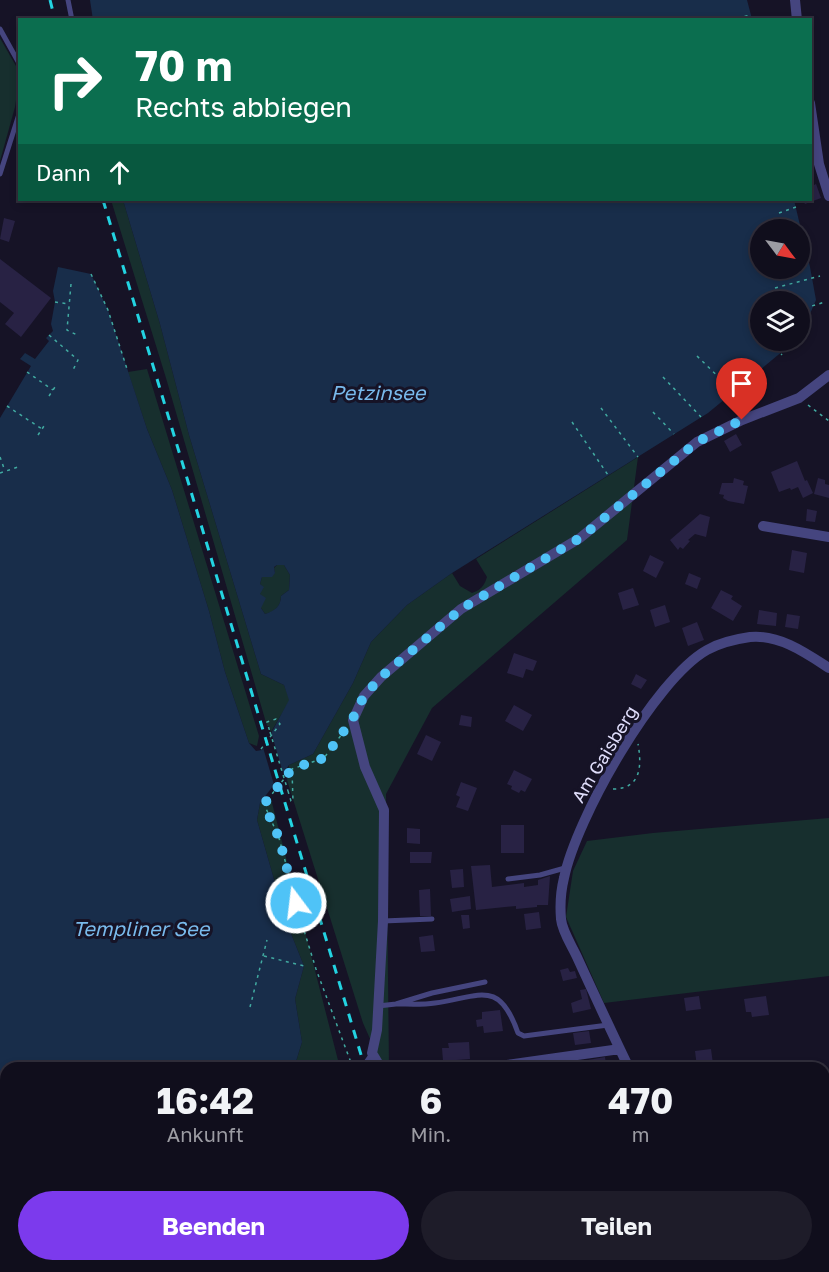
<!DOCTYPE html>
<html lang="de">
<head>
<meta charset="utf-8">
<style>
  :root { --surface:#100e1c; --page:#1e1c29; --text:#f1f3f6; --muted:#9c9ca3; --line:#302e3b; --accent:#7c3aed }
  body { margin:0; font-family:"Golos Text",sans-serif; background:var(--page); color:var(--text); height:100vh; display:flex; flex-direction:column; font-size:22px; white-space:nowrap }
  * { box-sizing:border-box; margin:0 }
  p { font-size:20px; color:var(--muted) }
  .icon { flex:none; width:33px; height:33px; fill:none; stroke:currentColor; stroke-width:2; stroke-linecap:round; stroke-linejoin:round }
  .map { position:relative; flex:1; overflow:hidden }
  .details { position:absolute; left:0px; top:1062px; width:830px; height:210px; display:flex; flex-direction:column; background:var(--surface); border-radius:18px 18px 0 0; box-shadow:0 3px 9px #0003,0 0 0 2px var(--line) }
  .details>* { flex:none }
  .top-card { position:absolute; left:18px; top:18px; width:794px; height:183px; border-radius:0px; box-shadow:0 3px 9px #0003,0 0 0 2px var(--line); background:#0b6e4f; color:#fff; overflow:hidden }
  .needle { width:39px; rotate:122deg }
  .buttons { position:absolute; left:750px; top:219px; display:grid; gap:12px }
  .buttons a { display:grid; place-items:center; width:60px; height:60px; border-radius:50%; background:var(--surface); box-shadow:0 3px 9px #0003,0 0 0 2px var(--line); font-size:30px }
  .pin { position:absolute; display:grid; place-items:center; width:51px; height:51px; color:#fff; margin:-62px -26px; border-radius:50% 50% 50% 0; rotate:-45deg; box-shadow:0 0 6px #0007 }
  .pin .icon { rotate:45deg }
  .me { position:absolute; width:66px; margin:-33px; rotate:345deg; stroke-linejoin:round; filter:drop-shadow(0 0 4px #0008) }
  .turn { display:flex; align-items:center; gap:21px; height:126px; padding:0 18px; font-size:27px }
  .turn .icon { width:78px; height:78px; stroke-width:2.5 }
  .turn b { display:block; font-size:42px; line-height:51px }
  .then { display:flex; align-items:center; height:57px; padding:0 18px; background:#0003; gap:12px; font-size:22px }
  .eta { display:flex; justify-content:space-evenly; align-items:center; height:102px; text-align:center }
  .eta b { font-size:36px; font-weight:700; line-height:42px }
  .action { display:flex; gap:12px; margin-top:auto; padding:12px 18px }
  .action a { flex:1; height:69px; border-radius:36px; background:var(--accent); color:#fff; font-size:24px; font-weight:700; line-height:69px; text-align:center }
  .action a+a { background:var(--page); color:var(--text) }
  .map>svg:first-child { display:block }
  .green { fill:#172f2e }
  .water { fill:#182d4a; fill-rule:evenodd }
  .pier { fill:#161326 }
  .building { fill:#282244 }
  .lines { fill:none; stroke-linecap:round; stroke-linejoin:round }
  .path { stroke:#41aaa1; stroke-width:1.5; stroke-dasharray:3 4.5; stroke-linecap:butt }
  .lane { stroke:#45457f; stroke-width:5 }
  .street { stroke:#45457f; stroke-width:10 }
  .rail { stroke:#23d3e1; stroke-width:3; stroke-dasharray:9 8; stroke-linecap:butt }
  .path-bridge { stroke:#41aaa1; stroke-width:1.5; stroke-dasharray:3 4.5; stroke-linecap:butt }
  .route { stroke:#4fc3f7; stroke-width:10; stroke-dasharray:0 18 }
  .labels { text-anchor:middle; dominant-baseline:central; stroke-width:6; stroke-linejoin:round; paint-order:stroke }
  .street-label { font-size:18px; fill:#dfddfa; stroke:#161326 }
  .water-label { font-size:20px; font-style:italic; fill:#79baec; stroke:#161326 }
</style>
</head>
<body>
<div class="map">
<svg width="829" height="1272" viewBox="0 0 829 1272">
  <rect width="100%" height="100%" fill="#161326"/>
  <path class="green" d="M0,38L20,73L15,107L0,161Z
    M111,200H123L160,324L189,435L261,674L284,685L290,700L271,732L269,726H267L166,378Z
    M147,369L259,736L257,746L249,743L225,672L209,611L172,490L147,429L128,372Z
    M638,457L627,540L432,708L386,794L389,1068H383L363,1023L287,780L289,765L313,754L353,683L371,642L407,605L452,573L460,586L472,593C481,590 484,586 487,577L476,559Z
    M277,565H284L290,575L289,590L281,596C281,606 275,612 265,614L261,608L260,591L263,587L260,584L262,577L275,573L274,568Z
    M271,799L340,1068H294L302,1042L295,999L304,966L286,921L257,820L260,803Z
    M829,818V976L604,1003L566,917L573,871L587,841L653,833Z
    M134,1266H279L275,1272H129Z"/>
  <path class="water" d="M90,0H747L752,19L93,20Z
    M123,200H794L810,267L816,300L800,337V302H760V340L795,341L708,413L452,573L407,605L371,642L353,683L313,754L289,765L260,803L257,820L286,921L304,966L295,999L302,1042L294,1068H6V1266H134L129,1272H0V418L31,366L20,359L25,353L35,359L49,341L46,338L53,331L51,324L55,302L53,291L58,267L91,274L108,310L147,429L172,490L209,611L225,672L249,743L256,751L262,750L289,700L284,685L261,674L189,435L160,324ZM760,230H800V268H760ZM277,565H284L290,575L289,590L281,596C281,606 275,611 265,614L261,608L266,598L260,594L264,587L260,584L262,577H272L275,573L274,567Z"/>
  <path class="pier" d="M271,732L284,776L275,788L262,744L268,733Z"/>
  <path class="building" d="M816,184L821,198L805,204L803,200H810V187Z
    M4,218L15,221L9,242L0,239Z
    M0,259L51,298L21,337L5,324L14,313L0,302Z
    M736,434L742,445L730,452L724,441Z
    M797,461L805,481L807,480L813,493L803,498L798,487L791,490L790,488L779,492L771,472Z
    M734,478L744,481L743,485L748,486L744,504L728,501L723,498L724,495L719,494L722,483H733Z
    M818,478L825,480V484L829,485V498L814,494Z
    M807,509L817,511L815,522L806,521Z
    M700,514L710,517L706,537L695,534L688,540L690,541L683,549L680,547L678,550L670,540Z
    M792,550L807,553L804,573L789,570Z
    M650,555L664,562L656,578L643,571Z
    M689,573L701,578L697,589L685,584Z
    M633,588L639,605L623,610L618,593Z
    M721,590L733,596L731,599L742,606L733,621L711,608Z
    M665,605L670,622L655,627L650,610Z
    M759,610L777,613L776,626L757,624Z
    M787,614L800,616L798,629L785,627Z
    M697,622L704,640L688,646L682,628Z
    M514,653L537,661L533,671L526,669L523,678L507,673Z
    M636,674L647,680L641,689L631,684Z
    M514,705L532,715L523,731L505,721Z
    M461,715L472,717L471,727L459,725Z
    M426,735L441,742L432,761L417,754Z
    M514,770L532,779L525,792L521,790L519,793L511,789L512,786L507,784Z
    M461,782L477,788L468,811L456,807L460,797L456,795Z
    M501,825H524V853H501Z
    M407,828L420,829V844L407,843Z
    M410,852H432L431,863H410Z
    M490,865L492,887L524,883V887L538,885V880L550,876L548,905H537V907L516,909V906L476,910L471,866Z
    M463,869L464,887L452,888L450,870Z
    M430,889L431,916H420L419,890Z
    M470,896L471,909L452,912L450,899Z
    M539,912L541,928L526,930L524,914Z
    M461,915H469L470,928L463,929Z
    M433,935L435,951L421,952L419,937Z
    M568,968L570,972L575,971L577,978L563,981L560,970Z
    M586,989L591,1009L573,1013L571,1003L582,999L580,990Z
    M699,996L701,1009L686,1011L684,998Z
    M766,996L769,1015L752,1017L751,1012H746L744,999Z
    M500,1010L503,1031L484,1033L483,1026L477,1027L476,1020L482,1019V1012Z
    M589,1031L591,1043L575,1045L573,1033Z
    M469,1042L470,1059L443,1061L442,1048H449L448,1043Z
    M711,1049L713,1064L697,1067L695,1051Z
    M605,1057L606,1065L601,1066L602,1068H590L588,1060Z"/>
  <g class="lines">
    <path class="path" d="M730,20L750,15
      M779,213L799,206
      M800,248L814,243
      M91,274L108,310L128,372
      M71,284L67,330L79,336
      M775,288L820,276
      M55,302L69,304
      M805,308L825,302
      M49,335L78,360L73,370
      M772,342L782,355
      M697,356L737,395
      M27,372L53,390
      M663,377L701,417
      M49,396L57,384
      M808,405L829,421
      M7,406L42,429
      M601,408L638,457
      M653,412L674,434
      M572,422L608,475
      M38,435L46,423
      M0,457L5,471
      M0,473L21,466
      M345,730L324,758L292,769L264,804L279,838L302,924L316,969L353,1068
      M261,749L280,724L276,719L267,722L270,732
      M613,789C641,789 642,766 638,744
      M288,791L291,801H293L292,770
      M264,956L304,966
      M250,1007L267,940
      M824,1098L829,1095
      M435,1266L437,1272
      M763,1266L764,1272"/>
    <path class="lane" d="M68,0L72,20
      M0,29L20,65
      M0,174L20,111
      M508,879L540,875L565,868
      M383,921L432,919
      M397,1004C409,1004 422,1005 435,1003C479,997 499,978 518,1033L524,1036L608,1025
      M378,1006L396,1004L432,993L485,982
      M362,1068L372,1054
      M256,1272L260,1266"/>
    <path class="street" d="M795,0L797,20
      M810,103L819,164L829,196
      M763,526L829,537
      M381,1068L372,1053L377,1030L383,921L384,810L365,767L353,720L364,696L381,677L461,609L580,538L697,442L742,420L799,398L829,375
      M485,1068L620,1049
      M629,1068C611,1031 594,994 577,957C572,946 562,931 561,919C560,907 561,890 564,878C576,819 654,680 707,650C719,643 736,639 750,637C779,634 806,653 829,668"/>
    <path class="rail" d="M50,0L55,20
      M103,200L365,1068
      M421,1266L423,1272"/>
    <path class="path-bridge" d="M270,732L288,791"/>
  </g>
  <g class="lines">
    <path class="route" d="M296,903L279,838L264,804L292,769L324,758L352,720L364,696L381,677L461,609L580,538L697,442L742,420"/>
  </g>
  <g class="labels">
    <g class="street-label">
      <text transform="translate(604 754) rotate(-59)">Am Gaisberg</text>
    </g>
    <g class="water-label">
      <text x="378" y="392">Petzinsee</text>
      <text x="141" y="928">Templiner See</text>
    </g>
  </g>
</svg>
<div class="buttons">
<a><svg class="needle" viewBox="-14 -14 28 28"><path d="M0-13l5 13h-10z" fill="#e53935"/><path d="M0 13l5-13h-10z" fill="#9c9ca3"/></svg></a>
<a><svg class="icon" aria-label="layers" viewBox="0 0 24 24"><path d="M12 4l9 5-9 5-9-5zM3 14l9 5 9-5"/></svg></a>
</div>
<div class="pin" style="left:742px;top:420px;background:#d93025"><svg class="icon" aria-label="arrive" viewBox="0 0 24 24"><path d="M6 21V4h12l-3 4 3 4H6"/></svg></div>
<svg class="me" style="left:296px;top:903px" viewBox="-20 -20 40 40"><circle r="17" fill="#4fc3f7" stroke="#fff" stroke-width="3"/><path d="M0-11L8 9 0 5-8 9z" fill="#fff"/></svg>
<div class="top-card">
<div class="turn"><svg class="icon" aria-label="right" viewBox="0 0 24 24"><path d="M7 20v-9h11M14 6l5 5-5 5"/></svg><div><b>70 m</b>Rechts abbiegen</div></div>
<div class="then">Dann<svg class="icon" aria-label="ahead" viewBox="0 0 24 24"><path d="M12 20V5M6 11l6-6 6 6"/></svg></div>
</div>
<section class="details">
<div class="eta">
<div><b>16:42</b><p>Ankunft</p></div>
<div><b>6</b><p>Min.</p></div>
<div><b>470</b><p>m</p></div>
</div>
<div class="action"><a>Beenden</a><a>Teilen</a></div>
</section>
</div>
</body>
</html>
